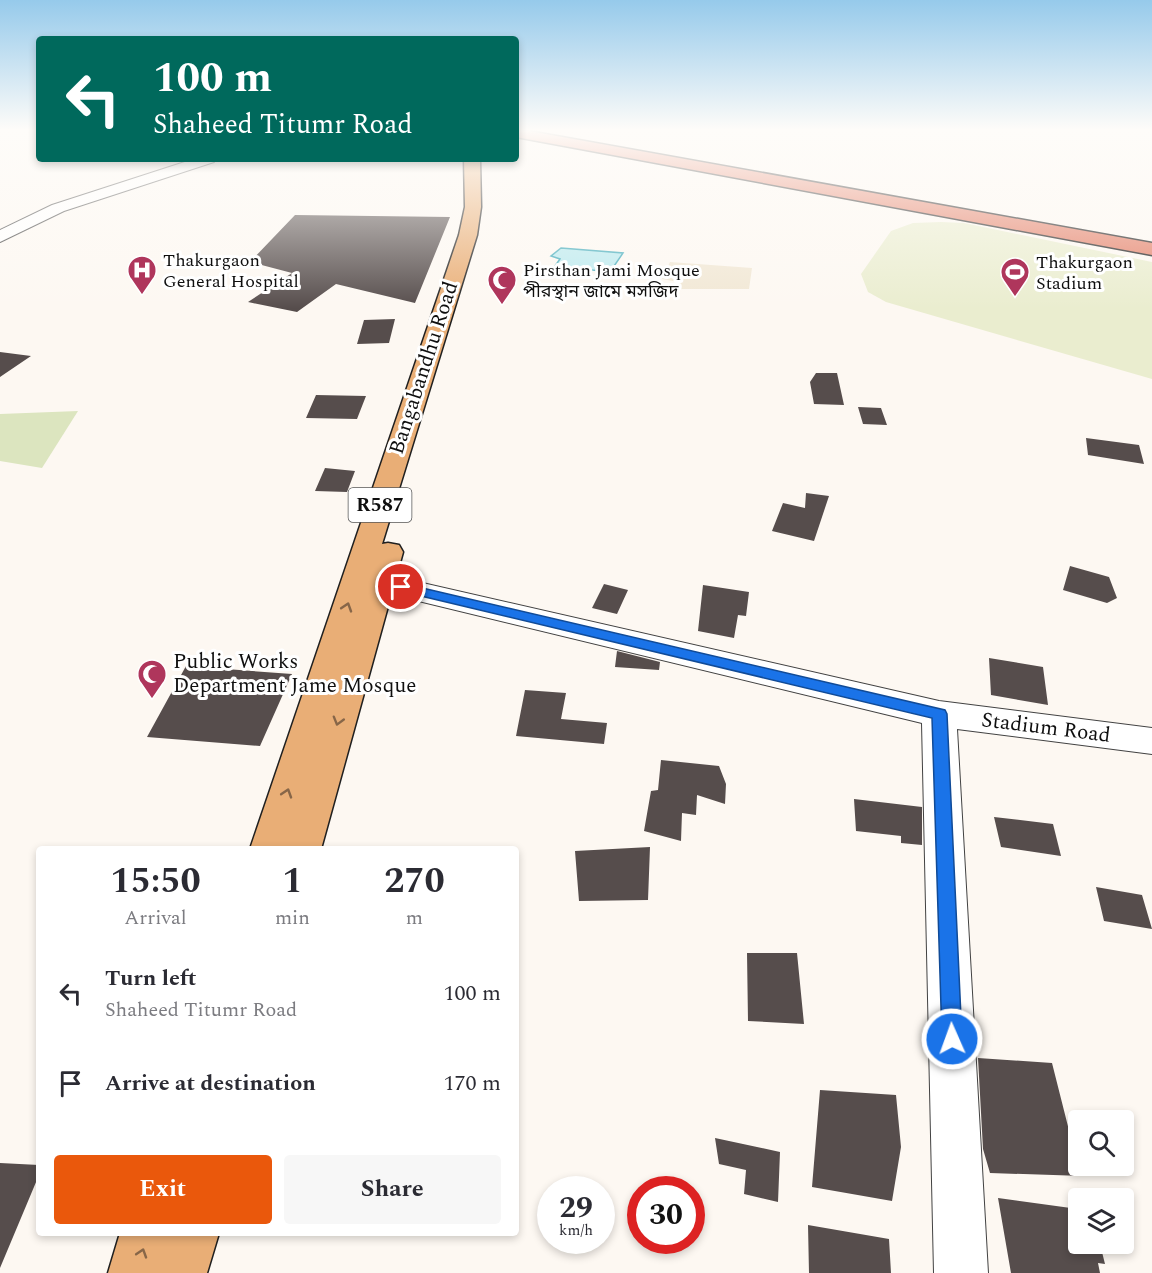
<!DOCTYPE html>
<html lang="en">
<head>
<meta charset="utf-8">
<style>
  :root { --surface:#fff; --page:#f7f7f7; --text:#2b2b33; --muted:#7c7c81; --accent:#ea580c }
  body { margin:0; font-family:Spectral,"Noto Sans Bengali",serif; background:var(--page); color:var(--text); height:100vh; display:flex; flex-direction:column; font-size:22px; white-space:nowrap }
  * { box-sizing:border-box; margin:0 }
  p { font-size:20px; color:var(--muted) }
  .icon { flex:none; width:33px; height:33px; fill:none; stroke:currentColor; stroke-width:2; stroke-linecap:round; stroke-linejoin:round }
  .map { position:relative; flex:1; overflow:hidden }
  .side { position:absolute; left:36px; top:846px; width:483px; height:390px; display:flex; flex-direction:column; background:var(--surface); border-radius:6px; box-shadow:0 3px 9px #0003 }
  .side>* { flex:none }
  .hud { position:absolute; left:36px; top:36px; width:483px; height:126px; border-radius:6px; box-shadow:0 3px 9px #0003; background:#00695c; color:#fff; overflow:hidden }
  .buttons { position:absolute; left:1068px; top:1110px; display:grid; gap:12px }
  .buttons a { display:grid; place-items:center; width:66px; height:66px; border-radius:6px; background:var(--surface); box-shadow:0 3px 9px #0003; font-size:30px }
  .speed { position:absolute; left:537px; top:1176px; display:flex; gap:12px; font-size:30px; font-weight:700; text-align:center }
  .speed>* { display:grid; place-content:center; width:78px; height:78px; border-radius:50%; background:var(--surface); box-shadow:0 3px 9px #0003; line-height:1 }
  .speed small { font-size:15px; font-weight:400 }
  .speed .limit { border:9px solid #d22; background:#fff; color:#111 }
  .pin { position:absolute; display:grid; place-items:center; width:51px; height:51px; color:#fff; margin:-26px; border:3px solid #fff; border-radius:50%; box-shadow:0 2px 6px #0007 }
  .me { position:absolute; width:66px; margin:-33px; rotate:358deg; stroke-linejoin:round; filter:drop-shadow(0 0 4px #0008) }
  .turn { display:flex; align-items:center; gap:21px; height:126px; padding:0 18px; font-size:27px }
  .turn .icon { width:78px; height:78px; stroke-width:2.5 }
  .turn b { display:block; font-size:42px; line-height:51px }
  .eta { display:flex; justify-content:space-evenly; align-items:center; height:102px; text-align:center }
  .eta b { font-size:36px; font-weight:700; line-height:42px }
  .action { display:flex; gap:12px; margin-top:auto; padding:12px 18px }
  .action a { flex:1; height:69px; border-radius:6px; background:var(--accent); color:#fff; font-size:24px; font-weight:700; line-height:69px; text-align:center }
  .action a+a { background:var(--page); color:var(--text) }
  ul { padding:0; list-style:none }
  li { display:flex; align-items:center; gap:18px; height:90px; padding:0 18px }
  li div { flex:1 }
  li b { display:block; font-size:22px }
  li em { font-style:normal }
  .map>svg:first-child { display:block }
  .farmland { fill:#f1e7d4 }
  .green { fill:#dce5bf }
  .pitch { fill:#eaedcf }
  .water { fill:#bceaef; stroke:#4bafbe; stroke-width:1.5 }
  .building { fill:#564d4c }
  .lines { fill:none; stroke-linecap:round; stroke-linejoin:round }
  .minor-casing { stroke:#424242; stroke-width:2 }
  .major-casing { stroke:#202020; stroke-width:3 }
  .highway-casing { stroke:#202020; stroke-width:3 }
  .minor { fill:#fff; fill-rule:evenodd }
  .major { fill:#e9ae76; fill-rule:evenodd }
  .highway { fill:#e4816a; fill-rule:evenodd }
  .oneway { stroke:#876648 }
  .route { fill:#1a73e8; stroke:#114b97; stroke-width:1.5 }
  .labels { text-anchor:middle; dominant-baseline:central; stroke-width:6; stroke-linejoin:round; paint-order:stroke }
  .far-poi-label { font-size:18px; fill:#0f0f0f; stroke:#fff; text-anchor:start }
  .shield { fill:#fff; stroke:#575757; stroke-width:1.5 }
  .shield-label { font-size:20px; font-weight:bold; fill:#0f0f0f }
  .street-label { font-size:21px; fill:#0f0f0f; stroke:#fff }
  .poi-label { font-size:21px; fill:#0f0f0f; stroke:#fff; text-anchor:start }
</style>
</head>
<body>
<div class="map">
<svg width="1152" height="1273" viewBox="0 0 1152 1273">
  <rect width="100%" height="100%" fill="#fdf8f2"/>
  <path class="farmland" d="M670,262L752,268L749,289H681L678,282L662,279Z"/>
  <path class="green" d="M78,411L42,468L0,461V414Z"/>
  <path class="pitch" d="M941,222L964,223L1152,262V379L886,302L868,292L861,274L891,231L913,223Z"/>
  <path class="water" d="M561,248L623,253L610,272L555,266L560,259L551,256Z"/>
  <path class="building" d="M295,215L450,217L415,303L336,284L297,312L248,302L292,273L250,262Z
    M395,319L389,343L357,344L364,320Z
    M0,352L31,356L0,377Z
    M816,373H837L844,405L814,404L810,382Z
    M316,395L366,396L357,419L306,418Z
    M858,407L881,408L887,425L863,424Z
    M1086,438L1139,445L1144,464L1088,455Z
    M325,468L355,471L347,492L315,491Z
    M806,493L829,496L814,541L772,531L783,503L805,508Z
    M1070,566L1109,577L1117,598L1107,603L1063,590Z
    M604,584L628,590L617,614L592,608Z
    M703,585L749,592L746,616L738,615L734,638L698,631Z
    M617,651L660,662L659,670L615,667Z
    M989,658L1043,667L1048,705L991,695Z
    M186,666L292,674L260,746L147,737Z
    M525,690L566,693L561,719L607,723L604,744L516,736Z
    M661,760L719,766L726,784L725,804L697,795L696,815L682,813L681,841L644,831L651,791L658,790Z
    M854,799L922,807V845L901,843V836L856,831Z
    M994,817L1053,824L1061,856L1001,847Z
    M650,847L648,900L579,901L575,851Z
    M1096,887L1142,895L1152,929L1104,921Z
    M747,953H797L804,1024L748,1021Z
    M978,1058L1052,1063L1078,1166L1083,1176L990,1173L983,1149Z
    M820,1090L896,1095L901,1147L892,1201L812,1187Z
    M715,1138L780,1152L778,1202L744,1194L746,1170L719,1164Z
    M0,1163L39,1165V1175L0,1268Z
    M998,1198L1078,1209V1244H1100L1105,1264L1098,1263L1100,1273H1011Z
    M808,1225L889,1239L891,1273H809Z"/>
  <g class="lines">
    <g class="minor-casing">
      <path id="minor" d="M194,159H216L214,162L64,211L0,242V230L52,205Z
        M379,573L939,701L1152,728V754L957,729L988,1273H934L922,723L369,589L364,582L369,575Z"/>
    </g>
    <g class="major-casing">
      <path id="major" d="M464,159H480L481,207L477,235L382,544L388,543L399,545L403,552L321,849H250L459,235L465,207Z
        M120,1233H219L207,1273H108Z"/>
    </g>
    <g class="highway-casing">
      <path id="highway" d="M516,131H529L1152,243V255L516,137Z"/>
    </g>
    <use href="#minor" class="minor"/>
    <use href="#major" class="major"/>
    <use href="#highway" class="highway"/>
  </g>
  <defs><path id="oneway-chevron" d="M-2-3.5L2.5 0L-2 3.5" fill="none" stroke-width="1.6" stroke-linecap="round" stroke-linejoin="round" transform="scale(1.5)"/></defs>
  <g class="oneway">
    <use href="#oneway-chevron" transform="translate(347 607) rotate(-72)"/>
    <use href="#oneway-chevron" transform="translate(338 721) rotate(106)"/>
    <use href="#oneway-chevron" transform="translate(287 793) rotate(-72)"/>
    <use href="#oneway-chevron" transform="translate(142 1253) rotate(-72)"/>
  </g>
  <linearGradient id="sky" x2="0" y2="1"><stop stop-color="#96caeb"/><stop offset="0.42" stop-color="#fefcf9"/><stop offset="1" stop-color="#fefcf9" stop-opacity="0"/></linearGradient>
  <rect width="1152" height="309" fill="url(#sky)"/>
  <path class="route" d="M401,583L945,710L947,714L962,1039L959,1046L952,1049L945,1046L942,1039L932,718L396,590L395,587L396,584Z"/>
  <defs>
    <g id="hospital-pin" transform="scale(1.5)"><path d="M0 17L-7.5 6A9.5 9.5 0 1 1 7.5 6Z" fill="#af365c" stroke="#fff"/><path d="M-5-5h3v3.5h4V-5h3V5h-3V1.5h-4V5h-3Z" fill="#fff"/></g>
    <g id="stadium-pin" transform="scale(1.5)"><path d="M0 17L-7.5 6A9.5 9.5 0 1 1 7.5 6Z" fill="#af365c" stroke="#fff"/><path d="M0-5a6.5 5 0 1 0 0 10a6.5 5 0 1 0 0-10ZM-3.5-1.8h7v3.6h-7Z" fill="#fff"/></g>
    <g id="mosque-pin" transform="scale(1.5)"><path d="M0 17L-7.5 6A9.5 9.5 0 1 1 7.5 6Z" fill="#af365c" stroke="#fff"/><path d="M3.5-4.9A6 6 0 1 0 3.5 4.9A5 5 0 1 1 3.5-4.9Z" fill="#fff"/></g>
  </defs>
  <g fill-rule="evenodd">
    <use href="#hospital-pin" x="142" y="270"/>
    <use href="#stadium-pin" x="1015" y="272"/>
    <use href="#mosque-pin" x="502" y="280"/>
    <use href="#mosque-pin" x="152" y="674"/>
  </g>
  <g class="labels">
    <g class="far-poi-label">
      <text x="163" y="260">Thakurgaon<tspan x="163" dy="21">General Hospital</tspan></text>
      <text x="1036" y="262">Thakurgaon<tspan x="1036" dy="21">Stadium</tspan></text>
      <text x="523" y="270">Pirsthan Jami Mosque<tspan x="523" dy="21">পীরস্থান জামে মসজিদ</tspan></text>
    </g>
    <rect class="shield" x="348.5" y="488" width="63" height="34" rx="4.5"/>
    <g class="shield-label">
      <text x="380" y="505">R587</text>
    </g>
    <g class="street-label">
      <text transform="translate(424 368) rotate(-72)">Bangabandhu Road</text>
      <text transform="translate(1046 728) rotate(7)">Stadium Road</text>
    </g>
    <g class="poi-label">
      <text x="173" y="662">Public Works<tspan x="173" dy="24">Department Jame Mosque</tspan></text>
    </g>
  </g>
</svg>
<div class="buttons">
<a><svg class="icon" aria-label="search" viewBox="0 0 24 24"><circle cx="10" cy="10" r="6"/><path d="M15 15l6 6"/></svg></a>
<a><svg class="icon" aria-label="layers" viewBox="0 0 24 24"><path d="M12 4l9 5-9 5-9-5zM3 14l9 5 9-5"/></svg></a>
</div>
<div class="speed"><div>29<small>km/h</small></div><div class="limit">30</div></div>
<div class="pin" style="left:401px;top:587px;background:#d93025"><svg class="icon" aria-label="arrive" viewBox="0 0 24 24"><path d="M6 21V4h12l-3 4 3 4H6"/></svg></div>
<svg class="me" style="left:952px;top:1039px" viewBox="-20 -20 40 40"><circle r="17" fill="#1a73e8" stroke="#fff" stroke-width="3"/><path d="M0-11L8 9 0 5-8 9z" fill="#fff"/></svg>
<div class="hud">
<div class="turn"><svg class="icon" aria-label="left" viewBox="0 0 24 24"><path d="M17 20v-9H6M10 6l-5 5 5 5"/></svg><div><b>100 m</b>Shaheed Titumr Road</div></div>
</div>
<section class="side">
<div class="eta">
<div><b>15:50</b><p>Arrival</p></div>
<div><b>1</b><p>min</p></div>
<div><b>270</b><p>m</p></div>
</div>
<ul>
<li><svg class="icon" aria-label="left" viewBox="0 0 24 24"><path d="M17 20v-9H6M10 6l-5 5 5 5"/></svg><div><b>Turn left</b><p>Shaheed Titumr Road</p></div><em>100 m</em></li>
<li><svg class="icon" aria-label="arrive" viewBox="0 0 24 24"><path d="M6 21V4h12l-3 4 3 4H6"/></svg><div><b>Arrive at destination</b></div><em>170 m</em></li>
</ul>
<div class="action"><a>Exit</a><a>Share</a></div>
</section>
</div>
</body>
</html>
